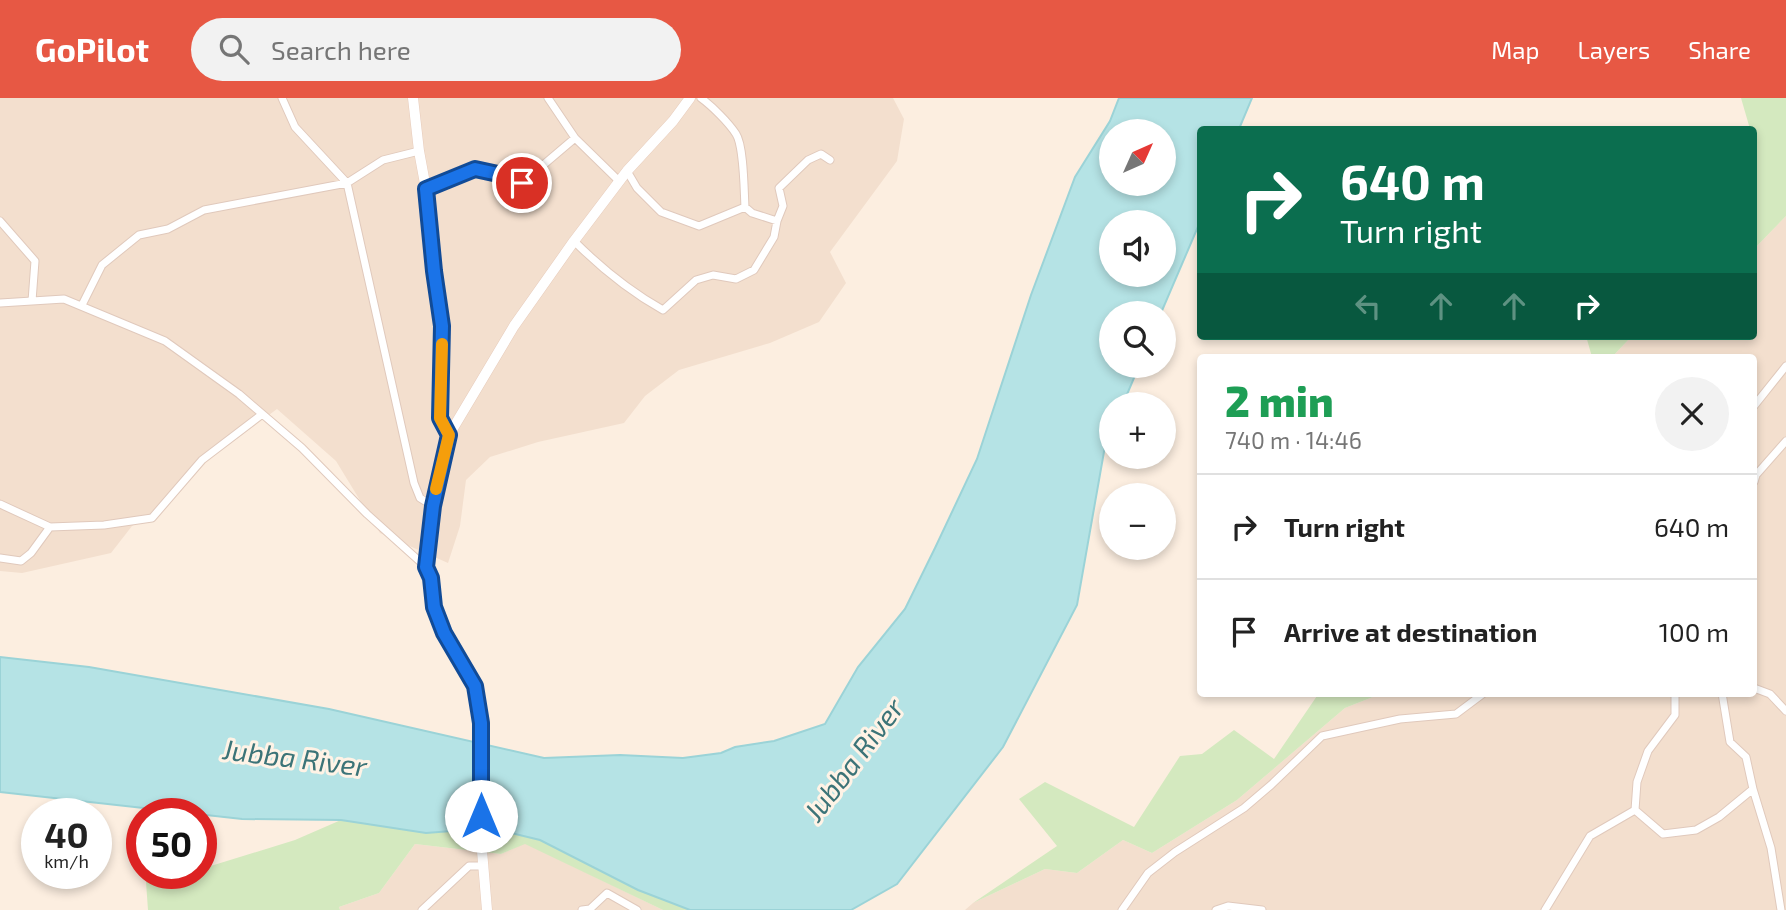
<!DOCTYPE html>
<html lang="en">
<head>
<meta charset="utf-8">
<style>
  :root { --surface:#fff; --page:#f2f2f2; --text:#222; --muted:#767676; --line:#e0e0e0; --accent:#e75844 }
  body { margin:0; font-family:"Exo 2",sans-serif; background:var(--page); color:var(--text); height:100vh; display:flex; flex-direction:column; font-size:26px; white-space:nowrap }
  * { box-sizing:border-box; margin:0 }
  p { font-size:23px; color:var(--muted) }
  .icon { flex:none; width:38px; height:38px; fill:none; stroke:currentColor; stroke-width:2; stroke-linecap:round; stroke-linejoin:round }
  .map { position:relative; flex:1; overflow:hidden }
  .side { position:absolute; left:1197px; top:256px; width:560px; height:343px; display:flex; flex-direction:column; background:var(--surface); border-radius:7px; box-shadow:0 4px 10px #0003 }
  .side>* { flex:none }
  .hud { position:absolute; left:1197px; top:28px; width:560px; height:214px; border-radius:7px; box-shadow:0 4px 10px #0003; background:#0b6e4f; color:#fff; overflow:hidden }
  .needle { width:46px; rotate:45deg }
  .fabs { position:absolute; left:1099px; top:21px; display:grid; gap:14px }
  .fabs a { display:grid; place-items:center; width:77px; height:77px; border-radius:50%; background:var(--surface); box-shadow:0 4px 10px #0003; font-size:35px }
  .speed { position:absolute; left:21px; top:700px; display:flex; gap:14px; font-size:35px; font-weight:700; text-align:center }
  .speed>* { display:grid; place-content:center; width:91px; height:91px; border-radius:50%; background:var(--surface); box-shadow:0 4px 10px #0003; line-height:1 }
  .speed small { font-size:18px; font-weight:400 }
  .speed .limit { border:10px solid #d22; background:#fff; color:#111 }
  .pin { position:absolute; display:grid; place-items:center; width:60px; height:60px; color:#fff; margin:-30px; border:4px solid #fff; border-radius:50%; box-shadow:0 2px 7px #0007 }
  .me { position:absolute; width:77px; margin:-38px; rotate:0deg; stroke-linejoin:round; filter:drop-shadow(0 0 5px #0008) }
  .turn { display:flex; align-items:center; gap:24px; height:147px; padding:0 28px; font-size:32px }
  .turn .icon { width:91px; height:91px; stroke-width:2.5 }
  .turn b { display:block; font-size:49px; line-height:60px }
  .lanes { display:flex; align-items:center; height:66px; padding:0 28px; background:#0003; justify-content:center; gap:35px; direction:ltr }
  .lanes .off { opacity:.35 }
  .round { display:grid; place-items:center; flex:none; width:74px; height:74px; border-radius:37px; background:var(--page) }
  .head { display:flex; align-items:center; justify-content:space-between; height:119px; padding:0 28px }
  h1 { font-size:42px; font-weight:800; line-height:52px; color:#1e9e55 }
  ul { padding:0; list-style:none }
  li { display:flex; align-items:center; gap:21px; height:105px; padding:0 28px; border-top:2px solid var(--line) }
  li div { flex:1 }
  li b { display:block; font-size:26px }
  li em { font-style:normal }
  header { display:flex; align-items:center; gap:42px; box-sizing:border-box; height:98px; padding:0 35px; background:var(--accent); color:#fff }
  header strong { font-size:33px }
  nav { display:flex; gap:38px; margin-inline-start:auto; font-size:24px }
  .search { width:490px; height:63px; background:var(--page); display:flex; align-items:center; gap:18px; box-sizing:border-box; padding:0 24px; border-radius:38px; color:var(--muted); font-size:26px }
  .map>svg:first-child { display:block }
  .residential { fill:#f3dfce }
  .green { fill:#d4e9bf }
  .water { fill:#b5e3e5; stroke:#9bd3d7; stroke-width:2; fill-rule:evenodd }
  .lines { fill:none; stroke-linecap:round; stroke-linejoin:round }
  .street-casing { stroke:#e0c9bc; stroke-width:9 }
  .secondary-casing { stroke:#e7ccbc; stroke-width:11 }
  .street { stroke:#fff; stroke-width:7 }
  .secondary { stroke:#fff; stroke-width:10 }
  .route-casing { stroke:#114b97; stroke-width:18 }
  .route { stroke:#1a73e8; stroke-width:12 }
  .slow { stroke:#f59e0b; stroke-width:12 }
  .labels { text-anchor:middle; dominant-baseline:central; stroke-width:6; stroke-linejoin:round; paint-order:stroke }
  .water-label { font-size:28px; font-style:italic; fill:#3c7478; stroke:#fff3e6 }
</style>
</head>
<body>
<header>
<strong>GoPilot</strong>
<div class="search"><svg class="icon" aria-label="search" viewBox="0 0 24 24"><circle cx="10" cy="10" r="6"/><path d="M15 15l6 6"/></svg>Search here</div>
<nav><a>Map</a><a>Layers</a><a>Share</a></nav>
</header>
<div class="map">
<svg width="1786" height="812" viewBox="0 0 1786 812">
  <rect width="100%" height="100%" fill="#fceee0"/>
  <path class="residential" d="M0,0H893L904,21L897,63L830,154L846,185L819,224L770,245L679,272L645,298L624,325L538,344L490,359L466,382L460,428L448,465L380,435L336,363L277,311L208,362L172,403L132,428L111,455L22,475L0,473Z
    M1786,118V812H965L973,805L1045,771L1077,775L1123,742L1152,755L1237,702L1345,610L1383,595H1468L1470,599L1474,595H1754V259H1612L1632,238H1754V151Z
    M525,745L663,812H340L339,809L379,795L415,746L501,756Z"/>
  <path class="green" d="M1741,0H1786V118L1754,151V32L1750,31Z
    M1586,238H1632L1612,259H1592Z
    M1319,595H1383L1345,610L1237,702L1152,755L1123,742L1077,775L1045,771L973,805L1057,748L1019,701L1045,684L1134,729L1180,658L1202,656L1234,632L1274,661Z
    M341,722L426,735L490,730L540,742L638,792L690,812H663L525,746L501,756L415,746L379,795L339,809L340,812H148L146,784L183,775H201V771L295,742Z"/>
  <path class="water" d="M1119,0H1252L1239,31L1200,32V124L1161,215H1111V268H1139L1123,306H1111V333L1105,348L1077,507L1003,649L897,786L851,812H690L638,792L540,742L490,730L426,735L341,722L242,721L0,694V559L89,569L329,611L544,660L620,657L683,660L721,655L735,649L774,643L825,626L858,569L905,511L935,450L977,361L1031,197L1075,79L1110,23ZM1111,33H1164V86H1111ZM1111,124H1164V177H1111Z"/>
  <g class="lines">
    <g class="street-casing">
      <path id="street" d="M282,0L295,29L347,85L414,385L420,400L433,408
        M548,0L575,40L619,83
        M627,73L637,90L661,114L699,128L745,109C744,93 744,48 736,36C729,25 712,8 701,0
        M426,91L475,71L498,76L522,85L575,40
        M745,109L752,115L777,123
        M0,123L35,163L32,203
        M574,143C601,170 629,193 663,212L696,182L713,177L736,181L754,172L774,139L777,123L783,108L779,90L808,62L821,56L830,62
        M0,205L64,201L165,243L239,296L302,350L367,416L426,469
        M82,207L102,167L139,137L168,131L204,112L347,85L383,62L419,53
        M1754,308L1786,268
        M1754,384L1756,377L1786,343
        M0,406L50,429L104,427L152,420L202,362L261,317
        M0,460L21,463L31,455L50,429
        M1754,590L1770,596L1786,613
        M1675,595V617L1648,653L1637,684L1635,712L1663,736L1696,732L1719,719L1753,691L1771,750L1781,812
        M1722,595L1730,644L1746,659L1753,691
        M422,812L469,768H483
        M582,812L590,811L607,795L637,812
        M1122,812L1148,775L1175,754L1244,710L1271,687L1322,638L1400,621L1456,616L1484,595
        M1216,812L1228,808L1262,812
        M1545,812L1590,738L1635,712"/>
    </g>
    <g class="secondary-casing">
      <path id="secondary" d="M413,0L419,53L426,91L434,173L442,228L440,320L449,337L433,408L426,469L431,480L434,509L444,535L475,588L481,625V741L487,812
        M449,337L514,228L574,143L627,73L673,23L690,0"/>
    </g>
    <use href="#street" class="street"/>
    <use href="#secondary" class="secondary"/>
  </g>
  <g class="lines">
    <g class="route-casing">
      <path id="route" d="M481,718V625L475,588L444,535L434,509L431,480L426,469L433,408L449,337L440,320L442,228L434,173L426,91L475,71L498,76L522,85"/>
    </g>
    <use href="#route" class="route"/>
    <path class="slow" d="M436,391L449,337L440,320L442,246"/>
  </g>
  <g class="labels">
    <g class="water-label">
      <text transform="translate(295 659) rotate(7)">Jubba River</text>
      <text transform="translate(853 661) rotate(-53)">Jubba River</text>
    </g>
  </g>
</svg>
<div class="fabs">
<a><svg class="needle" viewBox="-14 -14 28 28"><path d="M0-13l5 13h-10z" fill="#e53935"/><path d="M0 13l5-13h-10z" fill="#767676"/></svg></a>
<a><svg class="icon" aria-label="sound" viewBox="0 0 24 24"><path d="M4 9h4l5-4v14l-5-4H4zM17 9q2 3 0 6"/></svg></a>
<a><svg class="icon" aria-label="search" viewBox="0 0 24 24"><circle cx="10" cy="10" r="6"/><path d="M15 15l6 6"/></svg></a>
<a>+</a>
<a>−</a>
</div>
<div class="speed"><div>40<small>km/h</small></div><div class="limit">50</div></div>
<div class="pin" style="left:522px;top:85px;background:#d93025"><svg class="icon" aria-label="arrive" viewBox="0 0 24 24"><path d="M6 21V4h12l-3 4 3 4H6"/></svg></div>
<svg class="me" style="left:481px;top:718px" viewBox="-20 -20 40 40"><circle r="19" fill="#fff"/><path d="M0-13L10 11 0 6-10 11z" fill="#1a73e8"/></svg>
<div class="hud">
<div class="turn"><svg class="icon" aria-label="right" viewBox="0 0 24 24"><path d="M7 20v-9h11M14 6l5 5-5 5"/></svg><div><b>640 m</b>Turn right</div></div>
<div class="lanes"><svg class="icon off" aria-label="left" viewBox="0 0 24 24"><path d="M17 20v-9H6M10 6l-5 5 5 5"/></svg><svg class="icon off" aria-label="ahead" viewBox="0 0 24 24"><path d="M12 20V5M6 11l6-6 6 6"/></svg><svg class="icon off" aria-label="ahead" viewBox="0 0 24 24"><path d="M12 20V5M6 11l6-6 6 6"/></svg><svg class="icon" aria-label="right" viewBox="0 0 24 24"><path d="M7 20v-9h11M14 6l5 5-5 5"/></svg></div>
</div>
<section class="side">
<div class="head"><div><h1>2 min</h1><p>740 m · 14:46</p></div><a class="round"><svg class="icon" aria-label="close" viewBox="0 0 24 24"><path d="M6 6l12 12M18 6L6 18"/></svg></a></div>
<ul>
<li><svg class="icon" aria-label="right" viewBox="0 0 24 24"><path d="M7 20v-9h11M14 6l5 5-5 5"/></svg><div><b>Turn right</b></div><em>640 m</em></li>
<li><svg class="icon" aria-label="arrive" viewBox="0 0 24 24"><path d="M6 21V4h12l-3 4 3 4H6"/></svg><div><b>Arrive at destination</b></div><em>100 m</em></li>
</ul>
</section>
</div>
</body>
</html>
